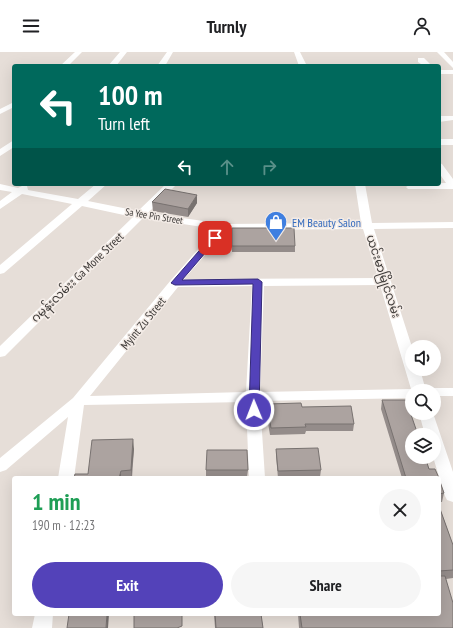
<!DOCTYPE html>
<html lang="en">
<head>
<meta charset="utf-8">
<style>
  :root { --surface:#fff; --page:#f6f6f6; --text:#202124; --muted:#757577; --accent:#5342b9 }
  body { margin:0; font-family:"PT Sans Narrow","Noto Sans Myanmar",sans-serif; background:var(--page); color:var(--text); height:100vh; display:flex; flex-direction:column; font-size:15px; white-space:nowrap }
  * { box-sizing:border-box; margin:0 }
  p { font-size:13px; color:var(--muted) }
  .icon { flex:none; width:22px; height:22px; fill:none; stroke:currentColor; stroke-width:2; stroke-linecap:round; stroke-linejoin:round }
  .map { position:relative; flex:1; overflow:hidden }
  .sheet { position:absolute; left:12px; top:424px; width:429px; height:140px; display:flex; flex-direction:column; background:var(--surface); border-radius:4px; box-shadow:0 4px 16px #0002 }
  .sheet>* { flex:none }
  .guide { position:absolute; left:12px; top:12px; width:429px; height:122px; border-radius:4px; box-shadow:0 4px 16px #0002; background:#00695c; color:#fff; overflow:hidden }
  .tools { position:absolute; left:405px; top:288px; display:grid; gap:8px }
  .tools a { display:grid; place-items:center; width:36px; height:36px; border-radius:50%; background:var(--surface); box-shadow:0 4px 16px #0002; font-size:20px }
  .pin { position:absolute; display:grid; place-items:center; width:34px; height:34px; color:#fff; margin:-17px; border-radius:8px; box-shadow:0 2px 6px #0006 }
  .me { position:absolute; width:44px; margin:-22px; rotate:359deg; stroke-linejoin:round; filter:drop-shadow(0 0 3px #0008) }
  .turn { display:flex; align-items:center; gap:14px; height:84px; padding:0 20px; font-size:18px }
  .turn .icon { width:52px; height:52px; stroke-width:2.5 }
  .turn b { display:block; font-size:28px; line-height:34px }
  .lanes { display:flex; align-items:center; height:38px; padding:0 20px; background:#0003; justify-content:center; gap:20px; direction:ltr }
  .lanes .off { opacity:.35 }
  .round { display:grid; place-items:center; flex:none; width:42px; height:42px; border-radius:21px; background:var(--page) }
  .head { display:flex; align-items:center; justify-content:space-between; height:68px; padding:0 20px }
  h1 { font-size:24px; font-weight:600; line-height:30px; color:#1e9e55 }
  .action { display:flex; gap:8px; margin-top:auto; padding:8px 20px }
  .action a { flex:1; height:46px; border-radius:24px; background:var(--accent); color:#fff; font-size:16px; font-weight:600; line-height:46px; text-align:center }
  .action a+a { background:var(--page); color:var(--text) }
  header { display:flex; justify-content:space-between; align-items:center; height:52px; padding:0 20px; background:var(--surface); font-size:18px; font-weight:600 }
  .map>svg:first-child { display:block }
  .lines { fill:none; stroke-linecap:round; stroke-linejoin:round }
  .minor { fill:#fff; fill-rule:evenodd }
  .wall { fill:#948c8a }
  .shaded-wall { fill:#787270 }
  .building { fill:#aca3a0; stroke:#787270 }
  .route { fill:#5342b9; stroke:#362b78 }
  .labels { text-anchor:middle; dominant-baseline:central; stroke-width:3; stroke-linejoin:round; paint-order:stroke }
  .far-street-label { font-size:10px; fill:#3d3a38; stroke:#f3ebe6 }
  .shop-label { font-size:12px; fill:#366cbe; stroke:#f3ebe6; text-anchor:start }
  .street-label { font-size:12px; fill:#3d3a38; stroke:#f3ebe6 }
</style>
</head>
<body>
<header><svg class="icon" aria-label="menu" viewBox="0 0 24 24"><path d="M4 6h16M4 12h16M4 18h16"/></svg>Turnly<svg class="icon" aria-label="person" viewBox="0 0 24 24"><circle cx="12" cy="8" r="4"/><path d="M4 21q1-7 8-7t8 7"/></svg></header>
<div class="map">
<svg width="453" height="576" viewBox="0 0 453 576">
  <rect width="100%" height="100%" fill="#e6ded8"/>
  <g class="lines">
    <path class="minor" d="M75,0H82L68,14H60Z
      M120,0H127L116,14H108Z
      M167,0H173L165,14H157Z
      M294,0H300L307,14H299Z
      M437,0H444L453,10V16Z
      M418,6H424L432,14H424L418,10Z
      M439,18H453V22H439Z
      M14,50V55L0,62V57Z
      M439,64H453V68L439,70Z
      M439,87H453V93H439Z
      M14,88V95L0,104V97Z
      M439,111L442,112L453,127V137H408L406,135L411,132L446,131L439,121Z
      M0,132L18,136L24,133L27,134L28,138L78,147L96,132H107L88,149L138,159L166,132H177L148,161L224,172L361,171L355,132H365L372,171L453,170V176L374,177L412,295V317H420L426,339H412V346L260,349L265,426H249L246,350L84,353L74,426H58L68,365L6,418L0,420V406L73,346L171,228L216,177L143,166L5,304L0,305V294L133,165L82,154L4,221L0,222V213L72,152L22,142L0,157V149L12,140L0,138ZM363,177L378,226L184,227L227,178ZM380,233L411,337L260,340L264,234ZM252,234L246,340L90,344L178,235Z
      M434,336H453V344H434V339H428Z
      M419,361H433L453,420V450L447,448L445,444L433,405L434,383H425Z
      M35,562H53L52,576H32Z"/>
  </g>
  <path class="wall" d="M152,150L197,151L188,165L153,159Z
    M232,176L295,194V200H232Z
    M382,348L429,417L439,426H402L381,357Z
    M267,352L302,355L354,372L353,379H306L305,382L270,383L266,359Z
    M134,397L132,426H74L88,422Z
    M276,397L321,418L320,425L278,426L276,404Z
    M206,418H248L247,425H206Z
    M439,427L444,441L442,450H439Z
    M439,454L453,493V526L446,527L453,576H299L298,562H439Z
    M214,562H261L263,576H215Z"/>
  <path class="shaded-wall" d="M197,143V151L188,165V157Z
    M133,387L134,397L131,426V418Z
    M121,419V426H119Z
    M107,562H109L108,576H106Z"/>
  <path class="building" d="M165,137L197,143L188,157L152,150Z
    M232,176H294L295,194H232Z
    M382,348H406L418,383H412V405H425L429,417H435L439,426H406Z
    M301,351L302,355L351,354L354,372H305L306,375L271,376L267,352Z
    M133,387L131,418L121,419L119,426H74L75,422H88L92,388Z
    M318,396L321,418L278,419L276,397Z
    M207,398H247L248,418H206Z
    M439,427L444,441L439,442Z
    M439,454L453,493V518L439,519Z
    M439,524H445L453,551V576H302L300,562H439Z
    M69,562H107L106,576H67Z
    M134,562H182V574L177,576H134Z
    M215,562H261L263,576H216Z"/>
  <path class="route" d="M212,184L218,186L182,228L258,227L262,230L259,358L254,361L249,358L253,232L175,233L171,231Z"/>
  <defs>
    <g id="shop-pin" transform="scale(1.15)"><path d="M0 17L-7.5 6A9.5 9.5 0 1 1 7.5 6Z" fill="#3f7fe0" stroke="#f3ebe6"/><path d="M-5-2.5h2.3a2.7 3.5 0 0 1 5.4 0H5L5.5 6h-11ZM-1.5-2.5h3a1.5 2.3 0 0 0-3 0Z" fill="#fff"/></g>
  </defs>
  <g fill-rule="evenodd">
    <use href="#shop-pin" x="276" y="170"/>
  </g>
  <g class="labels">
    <g class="far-street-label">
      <text transform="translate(154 164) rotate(9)">Sa Yee Pin Street</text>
    </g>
    <g class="shop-label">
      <text x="292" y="170">EM Beauty Salon</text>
    </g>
    <g class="street-label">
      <text transform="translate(384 224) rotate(72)">ယင်းမာမြိုင်လမ်း</text>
      <text transform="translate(77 225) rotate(-44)">ဂမုန်းလမ်းး Ga Mone Street</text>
      <text transform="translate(143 271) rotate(-51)">Myint Zu Street</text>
    </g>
  </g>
</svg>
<div class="tools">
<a><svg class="icon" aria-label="sound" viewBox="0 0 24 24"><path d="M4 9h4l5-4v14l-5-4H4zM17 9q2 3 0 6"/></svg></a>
<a><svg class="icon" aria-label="search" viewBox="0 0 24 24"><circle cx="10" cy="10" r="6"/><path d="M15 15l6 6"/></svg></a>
<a><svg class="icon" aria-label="layers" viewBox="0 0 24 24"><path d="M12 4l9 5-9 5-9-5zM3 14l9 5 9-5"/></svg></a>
</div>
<div class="pin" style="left:215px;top:186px;background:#d93025"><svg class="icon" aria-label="arrive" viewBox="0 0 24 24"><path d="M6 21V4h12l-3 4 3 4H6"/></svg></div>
<svg class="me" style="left:254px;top:358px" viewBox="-20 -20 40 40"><circle r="17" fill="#5342b9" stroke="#fff" stroke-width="3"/><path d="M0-11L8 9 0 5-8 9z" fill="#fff"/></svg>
<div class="guide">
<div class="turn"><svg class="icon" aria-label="left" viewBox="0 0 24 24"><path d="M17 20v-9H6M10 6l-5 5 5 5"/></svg><div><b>100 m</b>Turn left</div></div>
<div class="lanes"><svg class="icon" aria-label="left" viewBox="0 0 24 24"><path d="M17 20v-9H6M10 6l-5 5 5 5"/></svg><svg class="icon off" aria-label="ahead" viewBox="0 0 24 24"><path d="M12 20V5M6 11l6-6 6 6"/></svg><svg class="icon off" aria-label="right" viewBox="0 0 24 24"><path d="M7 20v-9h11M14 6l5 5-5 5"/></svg></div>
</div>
<section class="sheet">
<div class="head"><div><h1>1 min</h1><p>190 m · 12:23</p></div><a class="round"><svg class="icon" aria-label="close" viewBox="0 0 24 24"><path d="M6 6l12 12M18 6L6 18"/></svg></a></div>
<div class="action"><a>Exit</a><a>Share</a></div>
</section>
</div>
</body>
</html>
